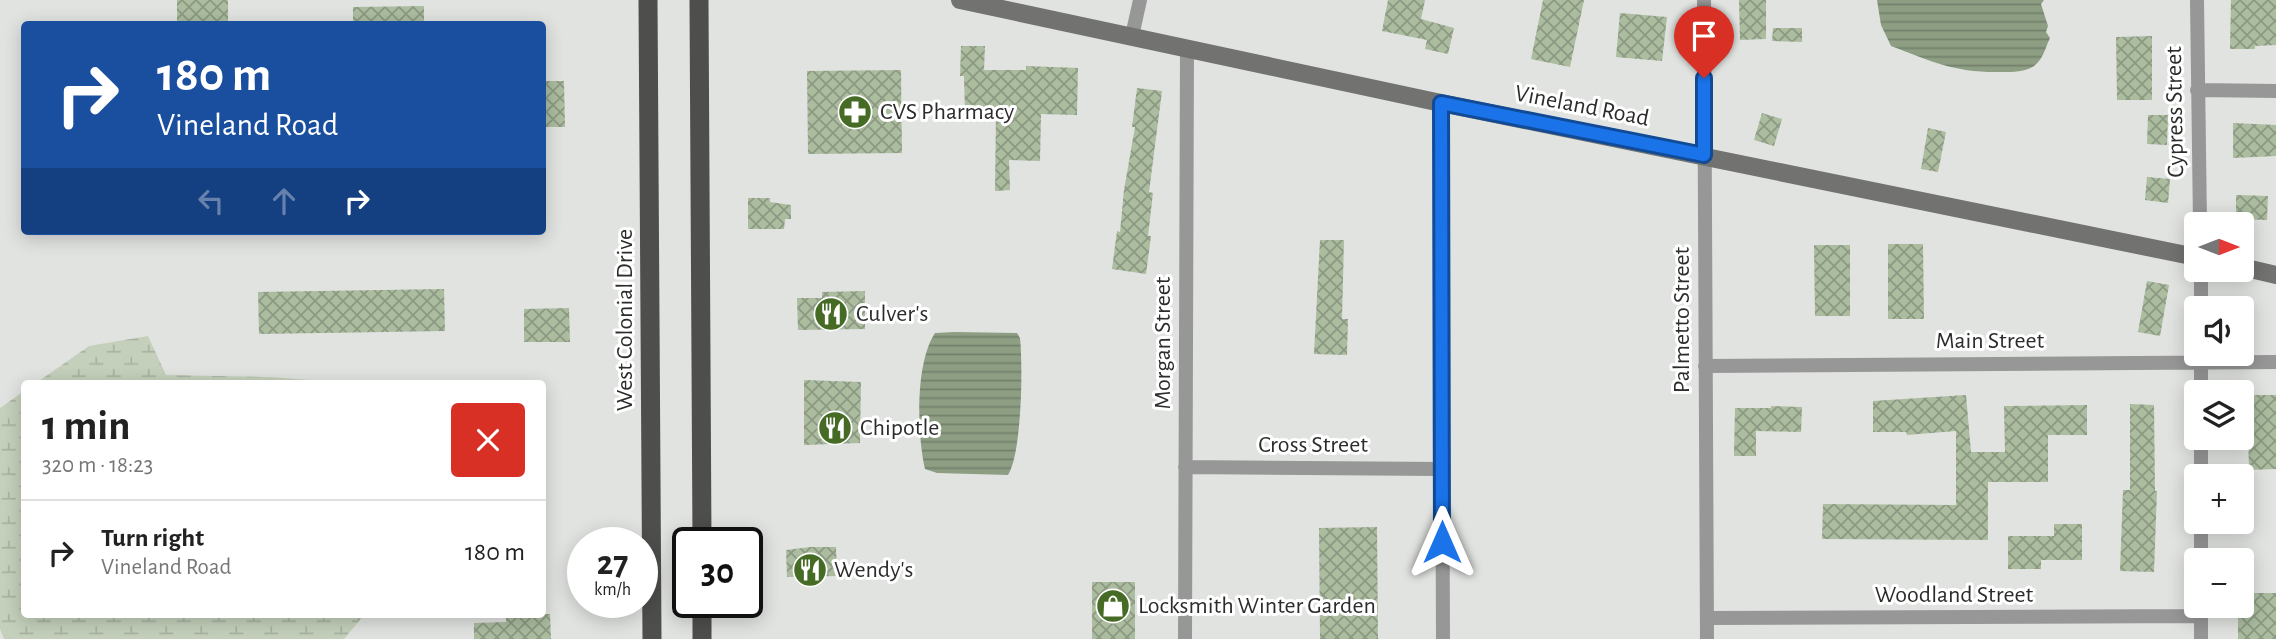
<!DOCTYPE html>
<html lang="en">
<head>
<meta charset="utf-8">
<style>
  :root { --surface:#fff; --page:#f6f6f6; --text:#222; --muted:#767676; --line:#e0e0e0 }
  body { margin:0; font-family:"Alegreya Sans",sans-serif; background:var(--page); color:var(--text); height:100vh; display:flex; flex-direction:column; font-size:26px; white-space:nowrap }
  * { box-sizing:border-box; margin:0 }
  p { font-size:23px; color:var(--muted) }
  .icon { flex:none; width:38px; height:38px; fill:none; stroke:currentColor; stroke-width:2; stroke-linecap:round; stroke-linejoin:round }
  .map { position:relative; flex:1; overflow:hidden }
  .panel { position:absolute; left:21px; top:380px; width:525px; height:238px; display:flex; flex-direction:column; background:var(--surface); border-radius:7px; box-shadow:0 4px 18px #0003 }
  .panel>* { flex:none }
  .top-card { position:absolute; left:21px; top:21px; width:525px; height:214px; border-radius:7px; box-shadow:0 4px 18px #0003; background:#1a4fa0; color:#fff; overflow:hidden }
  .needle { width:46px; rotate:90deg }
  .tools { position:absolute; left:2184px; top:212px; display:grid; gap:14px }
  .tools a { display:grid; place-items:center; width:70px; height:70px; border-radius:7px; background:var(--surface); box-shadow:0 4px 18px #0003; font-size:35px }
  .speed { position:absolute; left:567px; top:527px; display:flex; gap:14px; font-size:35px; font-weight:700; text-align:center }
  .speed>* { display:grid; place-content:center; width:91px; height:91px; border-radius:50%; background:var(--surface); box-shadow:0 4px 18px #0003; line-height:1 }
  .speed small { font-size:18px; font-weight:400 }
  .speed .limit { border:4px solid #111; border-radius:10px; background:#fff; color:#111 }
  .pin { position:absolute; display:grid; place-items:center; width:60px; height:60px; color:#fff; margin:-72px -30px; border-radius:50% 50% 50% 0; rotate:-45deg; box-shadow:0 0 7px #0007 }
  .pin .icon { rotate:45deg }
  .me { position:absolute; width:77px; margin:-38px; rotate:0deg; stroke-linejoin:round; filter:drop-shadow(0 0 5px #0008) }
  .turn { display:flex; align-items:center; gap:24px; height:147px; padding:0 21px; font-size:32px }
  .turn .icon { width:91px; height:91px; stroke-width:2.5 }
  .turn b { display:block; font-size:49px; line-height:60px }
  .lanes { display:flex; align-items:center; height:66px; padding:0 21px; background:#0003; justify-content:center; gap:35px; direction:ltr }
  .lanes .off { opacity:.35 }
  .round { display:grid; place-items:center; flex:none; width:74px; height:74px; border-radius:7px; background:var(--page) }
  .overview { display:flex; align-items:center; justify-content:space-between; height:119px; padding:0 21px }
  h1 { font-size:42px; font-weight:700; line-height:52px }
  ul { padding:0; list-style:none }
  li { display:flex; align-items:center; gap:21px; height:105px; padding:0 21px; border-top:2px solid var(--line) }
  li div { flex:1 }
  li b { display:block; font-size:26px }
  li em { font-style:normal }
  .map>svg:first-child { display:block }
  .wetland { fill:url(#wetland-marsh) }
  .water { fill:url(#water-rules) }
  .building { fill:url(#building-cross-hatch) }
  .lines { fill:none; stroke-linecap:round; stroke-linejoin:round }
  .minor { stroke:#969796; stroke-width:14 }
  .secondary { stroke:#727371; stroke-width:18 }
  .trunk { stroke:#4e4f4c; stroke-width:19 }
  .route-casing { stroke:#114b97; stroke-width:18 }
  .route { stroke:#1a73e8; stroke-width:12 }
  .labels { text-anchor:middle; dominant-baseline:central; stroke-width:6; stroke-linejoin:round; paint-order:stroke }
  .street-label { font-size:24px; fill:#2b2c2b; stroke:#fff }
  .poi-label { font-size:24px; fill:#2b2c2b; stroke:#fff; text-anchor:start }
</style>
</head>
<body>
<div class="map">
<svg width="2276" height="639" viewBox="0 0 2276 639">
  <defs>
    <pattern id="wetland-marsh" width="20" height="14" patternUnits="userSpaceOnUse" patternTransform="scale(1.75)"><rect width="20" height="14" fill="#c4d0bb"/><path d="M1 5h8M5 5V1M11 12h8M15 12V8" fill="none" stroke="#a9b3a1"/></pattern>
    <pattern id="water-rules" width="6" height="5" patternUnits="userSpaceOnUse" patternTransform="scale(1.75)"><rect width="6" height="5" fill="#8d9e82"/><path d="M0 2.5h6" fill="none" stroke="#73816b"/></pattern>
    <pattern id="building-cross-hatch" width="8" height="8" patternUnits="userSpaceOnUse" patternTransform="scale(1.75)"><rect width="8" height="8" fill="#abbc9f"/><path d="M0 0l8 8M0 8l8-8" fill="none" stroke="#8b9982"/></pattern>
  </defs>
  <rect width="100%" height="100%" fill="#e1e3e0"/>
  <path class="wetland" d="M148,336L166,375L271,377L346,383H36L89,346Z
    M24,391V614H365L344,639H4L0,629V408Z"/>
  <path class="water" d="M1877,0H2044L2041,4L2048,26L2046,32L2050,38C2045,48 2044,58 2034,66C2025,72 2013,72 2002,72C1955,73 1933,62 1891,46L1881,25Z
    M955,332L1017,333L1020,338C1023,366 1022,453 1008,475L937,473L925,469C917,434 915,363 935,333Z"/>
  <path class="building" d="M177,0H228V24H177Z
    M1388,0H1425L1421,19L1454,28L1448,54L1425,49L1427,40L1382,31Z
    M1543,0H1584L1570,67L1531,59Z
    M1739,0H1766V39L1740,40Z
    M2231,0H2276V45L2255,46V49H2230Z
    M424,6V24H353V7Z
    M1620,13L1667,17L1662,61L1616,57Z
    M1773,28H1802V42L1772,41Z
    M2152,36V100H2117L2116,37Z
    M961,46H985L984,70H1026V66L1078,68L1077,115L1041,114L1040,161L1009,160L1010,190L995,191L996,112H965L964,76H960Z
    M901,70L902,153L808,154L807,71Z
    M542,81H564L565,127H542Z
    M1137,88L1162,91L1149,192L1153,193L1148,236H1151L1146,274L1112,269L1117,231L1120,232L1124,190L1135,127H1132Z
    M1762,113L1782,119L1774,146L1754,140Z
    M2148,115H2168L2167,145L2147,144Z
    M2233,123L2276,125V156L2233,158Z
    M1928,128L1946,132L1938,172L1921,169Z
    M2147,177L2170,179L2168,203L2145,200Z
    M2236,195L2268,196L2267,220L2236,219Z
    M748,198H770V202L791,205V219H785L784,229H748Z
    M1320,240H1344L1342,319H1348L1347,355L1314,354Z
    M1888,244H1923L1924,319H1888Z
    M1814,245H1850V316H1815Z
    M2147,281L2169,285L2160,336L2138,332Z
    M444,289L445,331L259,334L258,292Z
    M865,291V329L798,330L797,298H822V292Z
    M569,308L570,342H524V309Z
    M804,380L861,382L860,443L804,445Z
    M1966,395L1971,452H2005L2004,406L2087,405V435H2048V482H1988V540L1822,539L1823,504L1956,505V431L1907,435L1906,432H1873V401Z
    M2247,395H2276V469L2249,470Z
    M2130,404L2154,405L2155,491H2157L2154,572L2120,571L2123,490H2130Z
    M1771,406L1802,407L1801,432L1756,431V456H1734L1735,408H1771Z
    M2054,524H2082V560H2041V569H2008V536H2054Z
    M1377,527L1378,639H1320L1319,528Z
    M810,547H836L837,576L787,577L786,550Z
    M1092,582H1135V639H1092Z
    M2242,593H2276V639H2238V606H2242Z
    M506,614H550L551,639H474V623L506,622Z"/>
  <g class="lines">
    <path class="minor" d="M1704,0L1707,639
      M2197,0L2200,224
      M1132,36L1140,0
      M2197,90L2276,91
      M1441,103L1443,639
      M2201,270V308
      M1705,366L2276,362
      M2201,392V355
      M1185,467L1441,469
      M2201,476V438
      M2201,560V522
      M2201,606V639
      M1707,618L2201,616
      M1185,639L1187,48"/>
    <path class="secondary" d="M960,0L1441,103L2196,257
      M2242,267L2276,275"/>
    <path class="trunk" d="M648,0L652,639
      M699,0L702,542
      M702,602V639"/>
  </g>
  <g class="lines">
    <g class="route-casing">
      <path id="route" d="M1442,542L1441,103L1704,155V78"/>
    </g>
    <use href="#route" class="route"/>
  </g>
  <defs>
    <g id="pharmacy-disc" transform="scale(1.75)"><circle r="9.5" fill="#466b25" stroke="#fff"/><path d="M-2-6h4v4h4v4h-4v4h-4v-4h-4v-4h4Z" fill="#fff"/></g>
    <g id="restaurant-disc" transform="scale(1.75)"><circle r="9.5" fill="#466b25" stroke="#fff"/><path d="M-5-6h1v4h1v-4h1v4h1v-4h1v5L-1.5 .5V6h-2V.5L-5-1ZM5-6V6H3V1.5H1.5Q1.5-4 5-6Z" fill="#fff"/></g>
    <g id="shop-disc" transform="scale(1.75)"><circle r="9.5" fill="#466b25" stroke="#fff"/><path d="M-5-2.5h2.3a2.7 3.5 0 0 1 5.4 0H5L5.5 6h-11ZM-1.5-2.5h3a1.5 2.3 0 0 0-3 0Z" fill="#fff"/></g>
  </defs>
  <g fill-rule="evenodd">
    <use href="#pharmacy-disc" x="855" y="112"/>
    <use href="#restaurant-disc" x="831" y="314"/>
    <use href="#restaurant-disc" x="835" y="428"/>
    <use href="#restaurant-disc" x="810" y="570"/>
    <use href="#shop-disc" x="1113" y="606"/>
  </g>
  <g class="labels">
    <g class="street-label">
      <text transform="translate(1582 106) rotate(11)">Vineland Road</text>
      <text transform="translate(2175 112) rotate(-91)">Cypress Street</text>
      <text transform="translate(625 320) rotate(-90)">West Colonial Drive</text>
      <text transform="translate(1682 320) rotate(-90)">Palmetto Street</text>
      <text x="1990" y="341">Main Street</text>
      <text transform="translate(1163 343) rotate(-90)">Morgan Street</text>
      <text x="1313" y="445">Cross Street</text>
      <text x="1954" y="595">Woodland Street</text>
    </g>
    <g class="poi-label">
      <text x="880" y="112">CVS Pharmacy</text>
      <text x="856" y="314">Culver's</text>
      <text x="860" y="428">Chipotle</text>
      <text x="834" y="570">Wendy's</text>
      <text x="1138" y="606">Locksmith Winter Garden</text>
    </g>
  </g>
</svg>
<div class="tools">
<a><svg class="needle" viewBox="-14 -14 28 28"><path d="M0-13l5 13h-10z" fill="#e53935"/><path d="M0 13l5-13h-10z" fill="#767676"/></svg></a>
<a><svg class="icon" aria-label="sound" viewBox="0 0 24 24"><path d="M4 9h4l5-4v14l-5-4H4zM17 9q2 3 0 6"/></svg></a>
<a><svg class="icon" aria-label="layers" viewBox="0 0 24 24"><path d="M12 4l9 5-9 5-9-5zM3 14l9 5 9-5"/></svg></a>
<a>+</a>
<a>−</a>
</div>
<div class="speed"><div>27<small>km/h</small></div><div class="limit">30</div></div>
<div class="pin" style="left:1704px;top:78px;background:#d93025"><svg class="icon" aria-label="arrive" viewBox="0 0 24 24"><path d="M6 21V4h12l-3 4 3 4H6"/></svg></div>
<svg class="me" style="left:1442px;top:542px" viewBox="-20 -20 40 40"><path d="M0-17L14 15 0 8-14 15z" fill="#1a73e8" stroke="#fff" stroke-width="4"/></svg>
<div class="top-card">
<div class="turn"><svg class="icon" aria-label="right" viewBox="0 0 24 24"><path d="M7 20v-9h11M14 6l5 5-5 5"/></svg><div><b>180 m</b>Vineland Road</div></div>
<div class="lanes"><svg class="icon off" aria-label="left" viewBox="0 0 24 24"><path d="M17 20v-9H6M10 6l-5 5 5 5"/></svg><svg class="icon off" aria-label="ahead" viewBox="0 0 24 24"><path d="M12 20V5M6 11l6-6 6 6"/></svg><svg class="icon" aria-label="right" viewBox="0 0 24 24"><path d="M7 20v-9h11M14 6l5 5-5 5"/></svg></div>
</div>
<section class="panel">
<div class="overview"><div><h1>1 min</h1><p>320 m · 18:23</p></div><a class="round" style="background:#d93025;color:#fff"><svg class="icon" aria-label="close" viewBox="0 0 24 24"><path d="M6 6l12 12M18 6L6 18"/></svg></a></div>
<ul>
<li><svg class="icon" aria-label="right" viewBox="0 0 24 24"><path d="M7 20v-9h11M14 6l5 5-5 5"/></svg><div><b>Turn right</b><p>Vineland Road</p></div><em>180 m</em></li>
</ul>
</section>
</div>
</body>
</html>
